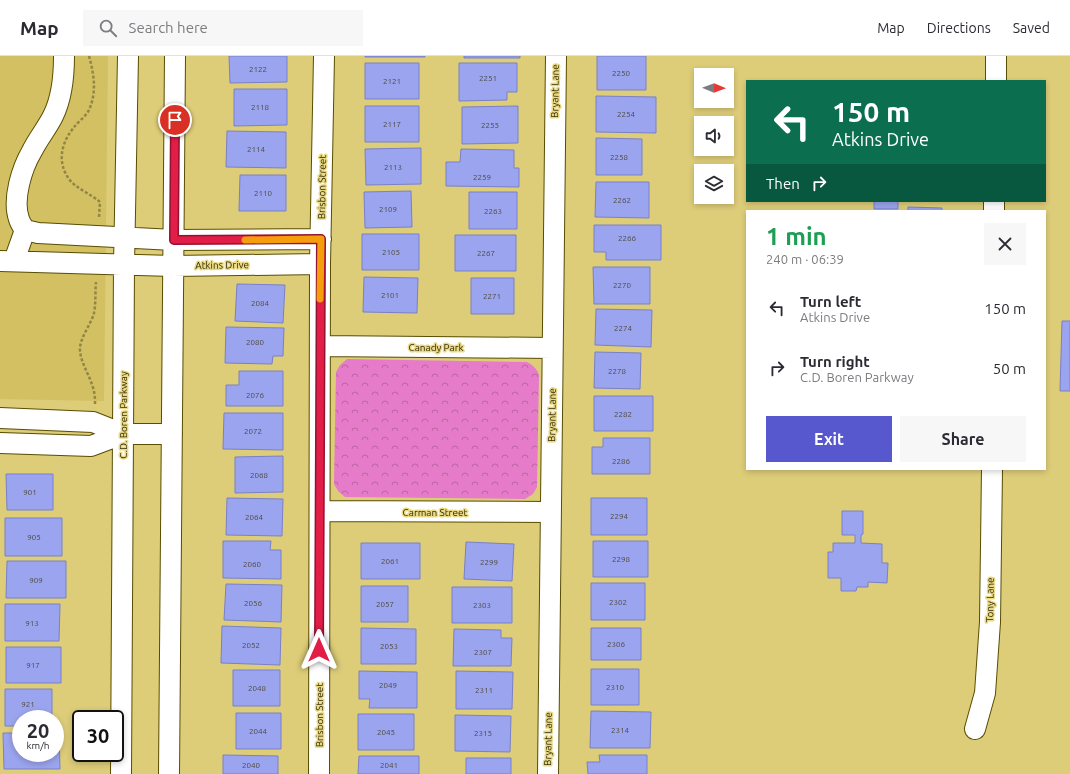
<!DOCTYPE html>
<html lang="en">
<head>
<meta charset="utf-8">
<style>
  :root { --surface:#fff; --page:#f7f7f7; --text:#2b2b33; --muted:#7c7c81; --line:#e1e1e2; --accent:#5757ce }
  body { margin:0; font-family:Ubuntu,sans-serif; background:var(--page); color:var(--text); height:100vh; display:flex; flex-direction:column; font-size:15px; white-space:nowrap }
  * { box-sizing:border-box; margin:0 }
  p { font-size:13px; color:var(--muted) }
  .icon { flex:none; width:22px; height:22px; fill:none; stroke:currentColor; stroke-width:2; stroke-linecap:round; stroke-linejoin:round }
  .map { position:relative; flex:1; overflow:hidden }
  .side { position:absolute; left:746px; top:154px; width:300px; height:260px; display:flex; flex-direction:column; background:var(--surface); border-radius:0px; box-shadow:0 2px 6px #0003 }
  .side>* { flex:none }
  .hud { position:absolute; left:746px; top:24px; width:300px; height:122px; border-radius:0px; box-shadow:0 2px 6px #0003; background:#0b6e4f; color:#fff; overflow:hidden }
  .needle { width:26px; rotate:91deg }
  .buttons { position:absolute; left:694px; top:12px; display:grid; gap:8px }
  .buttons a { display:grid; place-items:center; width:40px; height:40px; border-radius:0px; background:var(--surface); box-shadow:0 2px 6px #0003; font-size:20px }
  .speed { position:absolute; left:12px; top:654px; display:flex; gap:8px; font-size:20px; font-weight:700; text-align:center }
  .speed>* { display:grid; place-content:center; width:52px; height:52px; border-radius:50%; background:var(--surface); box-shadow:0 2px 6px #0003; line-height:1 }
  .speed small { font-size:10px; font-weight:400 }
  .speed .limit { border:2px solid #111; border-radius:6px; background:#fff; color:#111 }
  .pin { position:absolute; display:grid; place-items:center; width:34px; height:34px; color:#fff; margin:-17px; border:2px solid #fff; border-radius:50%; box-shadow:0 1px 4px #0007 }
  .me { position:absolute; width:44px; margin:-22px; rotate:0deg; stroke-linejoin:round; filter:drop-shadow(0 0 3px #0008) }
  .turn { display:flex; align-items:center; gap:14px; height:84px; padding:0 20px; font-size:18px }
  .turn .icon { width:52px; height:52px; stroke-width:2.5 }
  .turn b { display:block; font-size:28px; line-height:34px }
  .then { display:flex; align-items:center; height:38px; padding:0 20px; background:#0003; gap:8px; font-size:15px }
  .round { display:grid; place-items:center; flex:none; width:42px; height:42px; border-radius:0px; background:var(--page) }
  .summary { display:flex; align-items:center; justify-content:space-between; height:68px; padding:0 20px }
  h1 { font-size:24px; font-weight:700; line-height:30px; color:#1e9e55 }
  .primary-button { display:flex; gap:8px; margin-top:auto; padding:8px 20px }
  .primary-button a { flex:1; height:46px; border-radius:0px; background:var(--accent); color:#fff; font-size:16px; font-weight:700; line-height:46px; text-align:center }
  .primary-button a+a { background:var(--page); color:var(--text) }
  ul { padding:0; list-style:none }
  li { display:flex; align-items:center; gap:12px; height:60px; padding:0 20px }
  li div { flex:1 }
  li b { display:block; font-size:15px }
  li em { font-style:normal }
  header { display:flex; align-items:center; gap:24px; box-sizing:border-box; height:56px; padding:0 20px; background:var(--surface); border-bottom:1px solid var(--line) }
  header strong { font-size:19px }
  nav { display:flex; gap:22px; margin-inline-start:auto; font-size:14px }
  .search { width:280px; height:36px; background:var(--page); display:flex; align-items:center; gap:10px; box-sizing:border-box; padding:0 14px; border-radius:0px; color:var(--muted); font-size:15px }
  .map>svg:first-child { display:block }
  .built { fill:#d3c062 }
  .park { fill:url(#park-crowns) }
  .building { fill:#9ba4ee; stroke:#7980c7 }
  .lines { fill:none; stroke-linecap:round; stroke-linejoin:round }
  .minor-casing { stroke:#594d02; stroke-width:22 }
  .path { stroke:#928646; stroke-width:2.5; stroke-dasharray:3 2; stroke-linecap:butt }
  .minor { stroke:#fff; stroke-width:20 }
  .route-casing { stroke:#92132f; stroke-width:10 }
  .route { stroke:#e11d48; stroke-width:7 }
  .slow { stroke:#f59e0b; stroke-width:7 }
  .labels { text-anchor:middle; dominant-baseline:central; stroke-width:3; stroke-linejoin:round; paint-order:stroke }
  .number-label { font-size:8px; fill:#4d4a41 }
  .street-label { font-size:10px; fill:#332c07; stroke:#ead984 }
</style>
</head>
<body>
<header>
<strong>Map</strong>
<div class="search"><svg class="icon" aria-label="search" viewBox="0 0 24 24"><circle cx="10" cy="10" r="6"/><path d="M15 15l6 6"/></svg>Search here</div>
<nav><a>Map</a><a>Directions</a><a>Saved</a></nav>
</header>
<div class="map">
<svg width="1070" height="718" viewBox="0 0 1070 718">
  <defs>
    <pattern id="park-crowns" width="20" height="18" patternUnits="userSpaceOnUse"><rect width="20" height="18" fill="#e67bc9"/><path d="M2 6a3 3 0 1 1 6 0M12 15a3 3 0 1 1 6 0" fill="none" stroke="#bb65a1"/></pattern>
  </defs>
  <rect width="100%" height="100%" fill="#ddcc78"/>
  <path class="built" d="M0,0H108L104,345L0,343Z"/>
  <path class="park" d="M347,303L527,306C533,309 537,313 539,319L537,431L533,438L525,443L345,441L338,435L334,428L336,316L340,309Z"/>
  <path class="building" d="M229,0H287V26L230,27Z
    M365,0H425V1H365Z
    M464,0H520V2H464Z
    M597,0H646V34H597Z
    M365,7H419V43H365Z
    M459,7H517V36H507V44L459,45Z
    M234,33H287V69L234,70Z
    M596,40L656,41V77L596,76Z
    M365,50H419V86H365Z
    M518,50V87L462,88V51Z
    M227,75L286,76V112L226,111Z
    M596,82L642,83V119H596Z
    M421,92V128L366,129L365,93Z
    M461,93L514,94V112H519V131L446,130V106H460Z
    M240,119H286V155H239Z
    M596,126H649V162L595,161Z
    M411,135L412,171L365,172L364,136Z
    M469,136H517V173H469Z
    M874,145H898V153H874Z
    M908,151L942,152V155H908Z
    M594,169H661V204H606V196H594Z
    M362,178H419V214H362Z
    M455,179H516V215H455Z
    M593,211H650V248H594Z
    M364,221L418,222L417,257L363,256Z
    M471,222H514V258H471Z
    M237,228L285,229L283,267L235,265Z
    M596,253L652,254L651,291L595,289Z
    M1062,265H1070V335H1060Z
    M226,271L284,272L283,300H273L272,308L225,307Z
    M595,296L641,297L640,333L594,332Z
    M239,315H283V350H226V329H239Z
    M594,340H653V375H594Z
    M224,357H283V394L223,393Z
    M603,382H650V418H592V391H603Z
    M283,400V436L235,437V401Z
    M6,418H53V454H7Z
    M227,442L283,443L282,480L226,479Z
    M591,442H647V479H591Z
    M842,455H863V478L861,479V487L882,488V507H888L887,527L868,526V531H857L856,535H841V522H828V496H833V487H855V479H842Z
    M5,462H62V500H5Z
    M223,485H271L270,494H281V523L223,522Z
    M593,485H648V521H593Z
    M466,486L514,488L512,525L464,523Z
    M361,487H420V523H361Z
    M7,505H66V542H6Z
    M591,527H645V564H591Z
    M226,528L282,529L281,566L224,564Z
    M361,530H408V566H361Z
    M452,531H512V567H452Z
    M5,548H60L59,585H5Z
    M222,570L281,572L280,609L221,607Z
    M361,572L416,573V608H361Z
    M591,572H641V604H591Z
    M454,573L501,574V582H512L511,610H453Z
    M6,591H61V627H6Z
    M591,613H639V649H591Z
    M233,614H280V650H233Z
    M359,615L417,616V652H369L370,643H359Z
    M456,615L513,616L512,653H456Z
    M5,633H52V663H21V670H5Z
    M591,655L651,656L650,692H590Z
    M236,657H281V693H236Z
    M358,658H414V694H358Z
    M455,659L511,660L510,696L455,695Z
    M3,677H21V697H55V677H59L60,713H4Z
    M223,699L278,700V718H223Z
    M599,699H647V718H588L587,706H600Z
    M359,700H419V718H358Z
    M466,702H511V718H466Z"/>
  <g class="lines">
    <g class="minor-casing">
      <path id="minor" d="M64,0C64,20 62,42 53,60C47,72 38,83 32,95C22,112 12,143 19,163C20,167 23,171 25,174L38,177L174,184L321,183
        M996,25V0
        M994,155V145
        M0,205L173,210L320,208
        M14,205L25,174
        M320,290L552,292
        M0,362L93,366L123,378
        M0,387L91,390L123,378H172
        M320,455L550,456
        M975,673L985,637L990,566L992,413
        M121,718L124,209L128,0
        M169,718L175,0
        M319,718L320,208L324,0
        M548,718L556,0"/>
    </g>
    <path class="path" d="M89,0C94,18 97,36 89,54C86,60 79,65 75,70C62,85 56,105 69,123C75,132 91,138 100,146L99,161
      M95,348C96,326 82,313 80,295C79,282 91,269 94,257C96,247 95,236 96,226"/>
    <use href="#minor" class="minor"/>
  </g>
  <g class="lines">
    <g class="route-casing">
      <path id="route" d="M175,64L174,184L321,183L319,594"/>
    </g>
    <use href="#route" class="route"/>
    <path class="slow" d="M245,184L321,183L320,243"/>
  </g>
  <g class="labels">
    <g class="number-label">
      <text x="258" y="13">2122</text>
      <text x="621" y="17">2250</text>
      <text x="488" y="22">2251</text>
      <text x="392" y="25">2121</text>
      <text x="260" y="51">2118</text>
      <text x="626" y="58">2254</text>
      <text x="392" y="68">2117</text>
      <text x="490" y="69">2255</text>
      <text x="256" y="93">2114</text>
      <text x="619" y="101">2258</text>
      <text x="393" y="111">2113</text>
      <text x="482" y="121">2259</text>
      <text x="263" y="137">2110</text>
      <text x="622" y="144">2262</text>
      <text x="388" y="153">2109</text>
      <text x="493" y="155">2263</text>
      <text x="627" y="182">2266</text>
      <text x="391" y="196">2105</text>
      <text x="486" y="197">2267</text>
      <text x="622" y="229">2270</text>
      <text x="390" y="239">2101</text>
      <text x="492" y="240">2271</text>
      <text x="260" y="247">2084</text>
      <text x="623" y="272">2274</text>
      <text x="255" y="286">2080</text>
      <text x="617" y="315">2278</text>
      <text x="255" y="339">2076</text>
      <text x="623" y="358">2282</text>
      <text x="253" y="375">2072</text>
      <text x="621" y="405">2286</text>
      <text x="259" y="419">2068</text>
      <text x="30" y="436">901</text>
      <text x="619" y="460">2294</text>
      <text x="254" y="461">2064</text>
      <text x="34" y="481">905</text>
      <text x="621" y="503">2298</text>
      <text x="390" y="505">2061</text>
      <text x="489" y="506">2299</text>
      <text x="252" y="508">2060</text>
      <text x="36" y="524">909</text>
      <text x="618" y="546">2302</text>
      <text x="253" y="547">2056</text>
      <text x="385" y="548">2057</text>
      <text x="482" y="549">2303</text>
      <text x="32" y="567">913</text>
      <text x="616" y="588">2306</text>
      <text x="251" y="589">2052</text>
      <text x="389" y="590">2053</text>
      <text x="483" y="596">2307</text>
      <text x="33" y="609">917</text>
      <text x="388" y="629">2049</text>
      <text x="615" y="631">2310</text>
      <text x="257" y="632">2048</text>
      <text x="484" y="634">2311</text>
      <text x="28" y="648">921</text>
      <text x="620" y="674">2314</text>
      <text x="258" y="675">2044</text>
      <text x="386" y="676">2045</text>
      <text x="483" y="677">2315</text>
      <text x="251" y="709">2040</text>
      <text x="389" y="709">2041</text>
    </g>
    <g class="street-label">
      <text transform="translate(555 35) rotate(-89)">Bryant Lane</text>
      <text transform="translate(322 131) rotate(-89)">Brisbon Street</text>
      <text transform="translate(222 209) rotate(-1)">Atkins Drive</text>
      <text x="436" y="291">Canady Park</text>
      <text transform="translate(123 359) rotate(-90)">C.D. Boren Parkway</text>
      <text transform="translate(552 359) rotate(-89)">Bryant Lane</text>
      <text x="435" y="456">Carman Street</text>
      <text transform="translate(990 544) rotate(-89)">Tony Lane</text>
      <text transform="translate(319 659) rotate(-90)">Brisbon Street</text>
      <text transform="translate(548 683) rotate(-89)">Bryant Lane</text>
    </g>
  </g>
</svg>
<div class="buttons">
<a><svg class="needle" viewBox="-14 -14 28 28"><path d="M0-13l5 13h-10z" fill="#e53935"/><path d="M0 13l5-13h-10z" fill="#7c7c81"/></svg></a>
<a><svg class="icon" aria-label="sound" viewBox="0 0 24 24"><path d="M4 9h4l5-4v14l-5-4H4zM17 9q2 3 0 6"/></svg></a>
<a><svg class="icon" aria-label="layers" viewBox="0 0 24 24"><path d="M12 4l9 5-9 5-9-5zM3 14l9 5 9-5"/></svg></a>
</div>
<div class="speed"><div>20<small>km/h</small></div><div class="limit">30</div></div>
<div class="pin" style="left:175px;top:64px;background:#d93025"><svg class="icon" aria-label="arrive" viewBox="0 0 24 24"><path d="M6 21V4h12l-3 4 3 4H6"/></svg></div>
<svg class="me" style="left:319px;top:594px" viewBox="-20 -20 40 40"><path d="M0-17L14 15 0 8-14 15z" fill="#e11d48" stroke="#fff" stroke-width="4"/></svg>
<div class="hud">
<div class="turn"><svg class="icon" aria-label="left" viewBox="0 0 24 24"><path d="M17 20v-9H6M10 6l-5 5 5 5"/></svg><div><b>150 m</b>Atkins Drive</div></div>
<div class="then">Then<svg class="icon" aria-label="right" viewBox="0 0 24 24"><path d="M7 20v-9h11M14 6l5 5-5 5"/></svg></div>
</div>
<section class="side">
<div class="summary"><div><h1>1 min</h1><p>240 m · 06:39</p></div><a class="round"><svg class="icon" aria-label="close" viewBox="0 0 24 24"><path d="M6 6l12 12M18 6L6 18"/></svg></a></div>
<ul>
<li><svg class="icon" aria-label="left" viewBox="0 0 24 24"><path d="M17 20v-9H6M10 6l-5 5 5 5"/></svg><div><b>Turn left</b><p>Atkins Drive</p></div><em>150 m</em></li>
<li><svg class="icon" aria-label="right" viewBox="0 0 24 24"><path d="M7 20v-9h11M14 6l5 5-5 5"/></svg><div><b>Turn right</b><p>C.D. Boren Parkway</p></div><em>50 m</em></li>
</ul>
<div class="primary-button"><a>Exit</a><a>Share</a></div>
</section>
</div>
</body>
</html>
